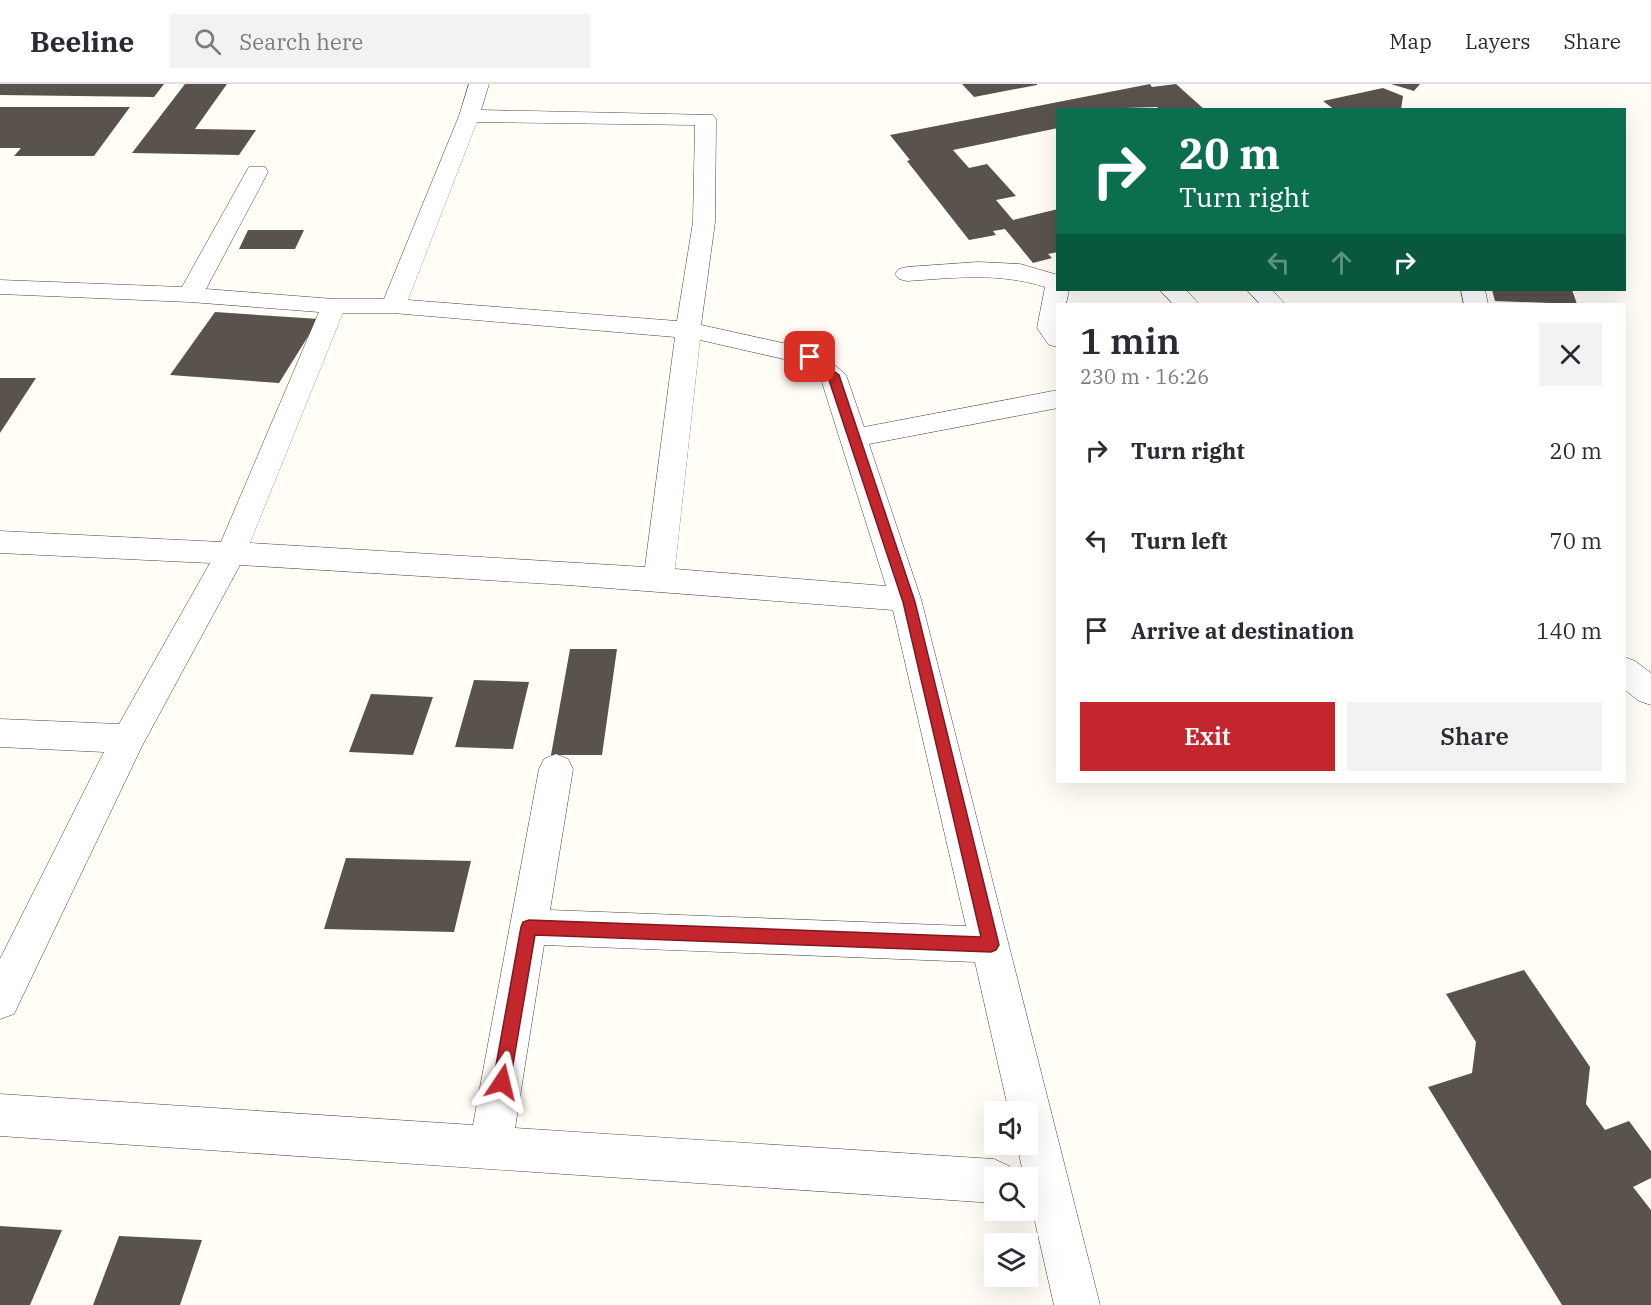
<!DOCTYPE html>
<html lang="en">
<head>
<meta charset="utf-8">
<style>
  :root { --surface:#fff; --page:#f2f2f3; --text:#2b2b33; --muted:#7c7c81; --line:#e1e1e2; --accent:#c4262e }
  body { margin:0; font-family:"IBM Plex Serif",serif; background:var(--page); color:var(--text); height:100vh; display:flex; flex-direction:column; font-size:22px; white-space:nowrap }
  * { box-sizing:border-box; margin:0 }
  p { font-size:20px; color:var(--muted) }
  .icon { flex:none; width:33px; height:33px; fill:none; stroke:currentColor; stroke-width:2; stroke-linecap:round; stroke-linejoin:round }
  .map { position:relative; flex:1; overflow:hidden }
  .drawer { position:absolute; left:1056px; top:219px; width:570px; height:480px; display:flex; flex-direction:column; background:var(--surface); border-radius:0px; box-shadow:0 6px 24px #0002 }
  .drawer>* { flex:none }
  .guide { position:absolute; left:1056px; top:24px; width:570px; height:183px; border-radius:0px; box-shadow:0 6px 24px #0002; background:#0b6e4f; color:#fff; overflow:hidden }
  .fabs { position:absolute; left:984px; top:1017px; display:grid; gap:12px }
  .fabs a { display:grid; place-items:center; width:54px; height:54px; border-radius:0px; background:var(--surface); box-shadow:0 6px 24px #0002; font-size:30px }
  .pin { position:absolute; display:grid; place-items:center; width:51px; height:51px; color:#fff; margin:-26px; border-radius:12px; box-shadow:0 3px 9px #0006 }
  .me { position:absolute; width:66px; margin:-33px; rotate:10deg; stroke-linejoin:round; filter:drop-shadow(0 0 4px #0008) }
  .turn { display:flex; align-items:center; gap:21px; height:126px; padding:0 24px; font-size:27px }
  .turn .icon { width:78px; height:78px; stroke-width:2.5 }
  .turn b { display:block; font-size:42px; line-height:51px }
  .lanes { display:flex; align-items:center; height:57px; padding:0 24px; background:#0003; justify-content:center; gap:30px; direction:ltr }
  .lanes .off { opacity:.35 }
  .round { display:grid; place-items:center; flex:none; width:63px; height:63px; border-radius:0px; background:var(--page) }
  .summary { display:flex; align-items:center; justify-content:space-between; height:102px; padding:0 24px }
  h1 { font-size:36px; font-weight:600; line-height:45px }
  .primary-button { display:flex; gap:12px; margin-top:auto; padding:12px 24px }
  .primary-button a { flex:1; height:69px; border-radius:0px; background:var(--accent); color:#fff; font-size:24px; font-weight:600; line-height:69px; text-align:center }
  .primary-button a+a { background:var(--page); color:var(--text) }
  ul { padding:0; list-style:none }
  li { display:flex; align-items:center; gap:18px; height:90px; padding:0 24px }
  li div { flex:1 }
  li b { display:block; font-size:22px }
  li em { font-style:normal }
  header { display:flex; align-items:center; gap:36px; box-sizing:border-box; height:84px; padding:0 30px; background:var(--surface); border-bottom:2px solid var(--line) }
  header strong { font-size:28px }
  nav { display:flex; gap:33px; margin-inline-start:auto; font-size:21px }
  .search { width:420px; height:54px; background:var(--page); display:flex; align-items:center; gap:15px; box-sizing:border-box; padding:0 21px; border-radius:0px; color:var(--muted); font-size:22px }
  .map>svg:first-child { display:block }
  .building { fill:#5a524d }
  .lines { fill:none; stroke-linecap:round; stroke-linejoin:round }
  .minor-casing { stroke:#444; stroke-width:1 }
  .minor { fill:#fff; fill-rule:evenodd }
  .route { fill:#c4262e; stroke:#7f191e; stroke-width:1.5 }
</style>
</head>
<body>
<header>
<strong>Beeline</strong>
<div class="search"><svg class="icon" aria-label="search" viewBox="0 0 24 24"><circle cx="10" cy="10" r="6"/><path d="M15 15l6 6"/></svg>Search here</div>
<nav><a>Map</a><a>Layers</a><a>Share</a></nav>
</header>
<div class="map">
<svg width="1651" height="1221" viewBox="0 0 1651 1221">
  <rect width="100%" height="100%" fill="#fffdf5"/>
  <path class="building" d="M0,0H164L154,13L0,11Z
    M185,0H227L195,45L256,46L239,71L132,69Z
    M962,0H1037V1L974,13Z
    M1150,0L1152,3L1176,0L1205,26H1160L1157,23L1058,26V44L953,66L969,84L987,80L1016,112L996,116L1013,136L1058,125V168L1048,170L1052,174L1033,179L1005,145L993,147L996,151L969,156L907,77L910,76L890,51Z
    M1391,0H1420L1414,7Z
    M1383,4L1403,12L1401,26H1335L1323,17Z
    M0,23H130L94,72H14L21,64H0Z
    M248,146H304L295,165H239Z
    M1492,206H1572L1577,220L1495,217Z
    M215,228L319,235L279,299L170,291Z
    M0,294H36L0,349Z
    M570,565H617L602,671H551Z
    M474,596L529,598L513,665L455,663Z
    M371,610L433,613L413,671L349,668Z
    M346,774L471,777L454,848L324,845Z
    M1524,886L1590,983L1586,1020L1605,1046L1629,1037L1651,1067V1094L1633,1103L1651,1126V1221H1562L1428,1003L1472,989L1476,958L1446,910Z
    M0,1142L62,1146L30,1221H0Z
    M119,1152L202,1156L180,1221H93Z"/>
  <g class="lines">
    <g class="minor-casing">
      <path id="minor" d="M469,0H489L481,26L713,31L716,35L715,138L701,241L819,267L846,291L864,343L1058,306V324L869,360L921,515L1100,1221H1054L1028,1107V1094H1024L1017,1060H1028V1028H1009L975,878L544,861L515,1044L994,1075L1009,1082L1014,1094H994V1119L0,1052V1010L473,1041L539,685L544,675L556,670L568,675L573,685L550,826L966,842L893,526L567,501L240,481L142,662L14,930L0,935V875L104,668L0,663V635L119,640L210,479L0,469V447L221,458L319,228L190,218L0,210V196L182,203L246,88L249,83H265L268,88L206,205L334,215H384L459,32ZM477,38L695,41L693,138L677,237L408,216ZM343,229H393L675,253L645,483L250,459ZM700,256L801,279L821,295L886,502L675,485Z
        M978,178L1020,180L1058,191V206H1069L1066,220H1058V263L1049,261L1037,244L1045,203C998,188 955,194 907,197L899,195L895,190L899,185L907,183Z
        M1160,206H1186L1199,220H1173Z
        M1247,206H1272L1285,220H1260Z
        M1461,206H1485L1488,220H1464Z
        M1624,573L1635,577L1651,589V621L1639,617L1624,605Z"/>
    </g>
    <use href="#minor" class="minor"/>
  </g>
  <path class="route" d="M810,270L839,291L915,518L999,861L996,866L991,868L535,851L510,998L508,1004L502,1006L496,1004L493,998L521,843L523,838L529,836L981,853L903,518L828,293L806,275L804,273Z"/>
</svg>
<div class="fabs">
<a><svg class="icon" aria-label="sound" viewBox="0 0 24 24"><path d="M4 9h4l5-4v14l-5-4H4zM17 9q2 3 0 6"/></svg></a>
<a><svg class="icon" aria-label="search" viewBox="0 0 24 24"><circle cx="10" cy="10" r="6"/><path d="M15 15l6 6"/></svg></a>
<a><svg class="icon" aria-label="layers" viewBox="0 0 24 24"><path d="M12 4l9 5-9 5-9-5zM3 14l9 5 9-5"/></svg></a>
</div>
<div class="pin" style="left:810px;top:273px;background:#d93025"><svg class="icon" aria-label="arrive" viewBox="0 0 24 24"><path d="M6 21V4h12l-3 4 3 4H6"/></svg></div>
<svg class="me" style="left:502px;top:998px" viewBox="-20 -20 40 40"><path d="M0-17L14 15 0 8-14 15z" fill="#c4262e" stroke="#fff" stroke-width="4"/></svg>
<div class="guide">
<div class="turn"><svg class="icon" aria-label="right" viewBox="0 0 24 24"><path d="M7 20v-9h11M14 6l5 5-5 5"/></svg><div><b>20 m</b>Turn right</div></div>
<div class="lanes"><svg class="icon off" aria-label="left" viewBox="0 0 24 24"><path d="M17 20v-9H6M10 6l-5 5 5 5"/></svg><svg class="icon off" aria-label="ahead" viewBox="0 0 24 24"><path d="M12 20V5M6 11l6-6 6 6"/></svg><svg class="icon" aria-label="right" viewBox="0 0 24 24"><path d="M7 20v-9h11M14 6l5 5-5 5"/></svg></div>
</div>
<section class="drawer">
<div class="summary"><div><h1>1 min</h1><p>230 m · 16:26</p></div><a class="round"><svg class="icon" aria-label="close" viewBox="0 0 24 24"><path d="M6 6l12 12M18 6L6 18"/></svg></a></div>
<ul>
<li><svg class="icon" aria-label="right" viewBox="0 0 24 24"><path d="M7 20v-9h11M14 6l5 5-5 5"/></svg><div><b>Turn right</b></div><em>20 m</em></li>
<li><svg class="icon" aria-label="left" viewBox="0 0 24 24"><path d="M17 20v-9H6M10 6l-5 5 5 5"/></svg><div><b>Turn left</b></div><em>70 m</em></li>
<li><svg class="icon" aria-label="arrive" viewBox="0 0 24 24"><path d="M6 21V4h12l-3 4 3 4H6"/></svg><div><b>Arrive at destination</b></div><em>140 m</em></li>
</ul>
<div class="primary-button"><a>Exit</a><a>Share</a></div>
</section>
</div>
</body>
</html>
